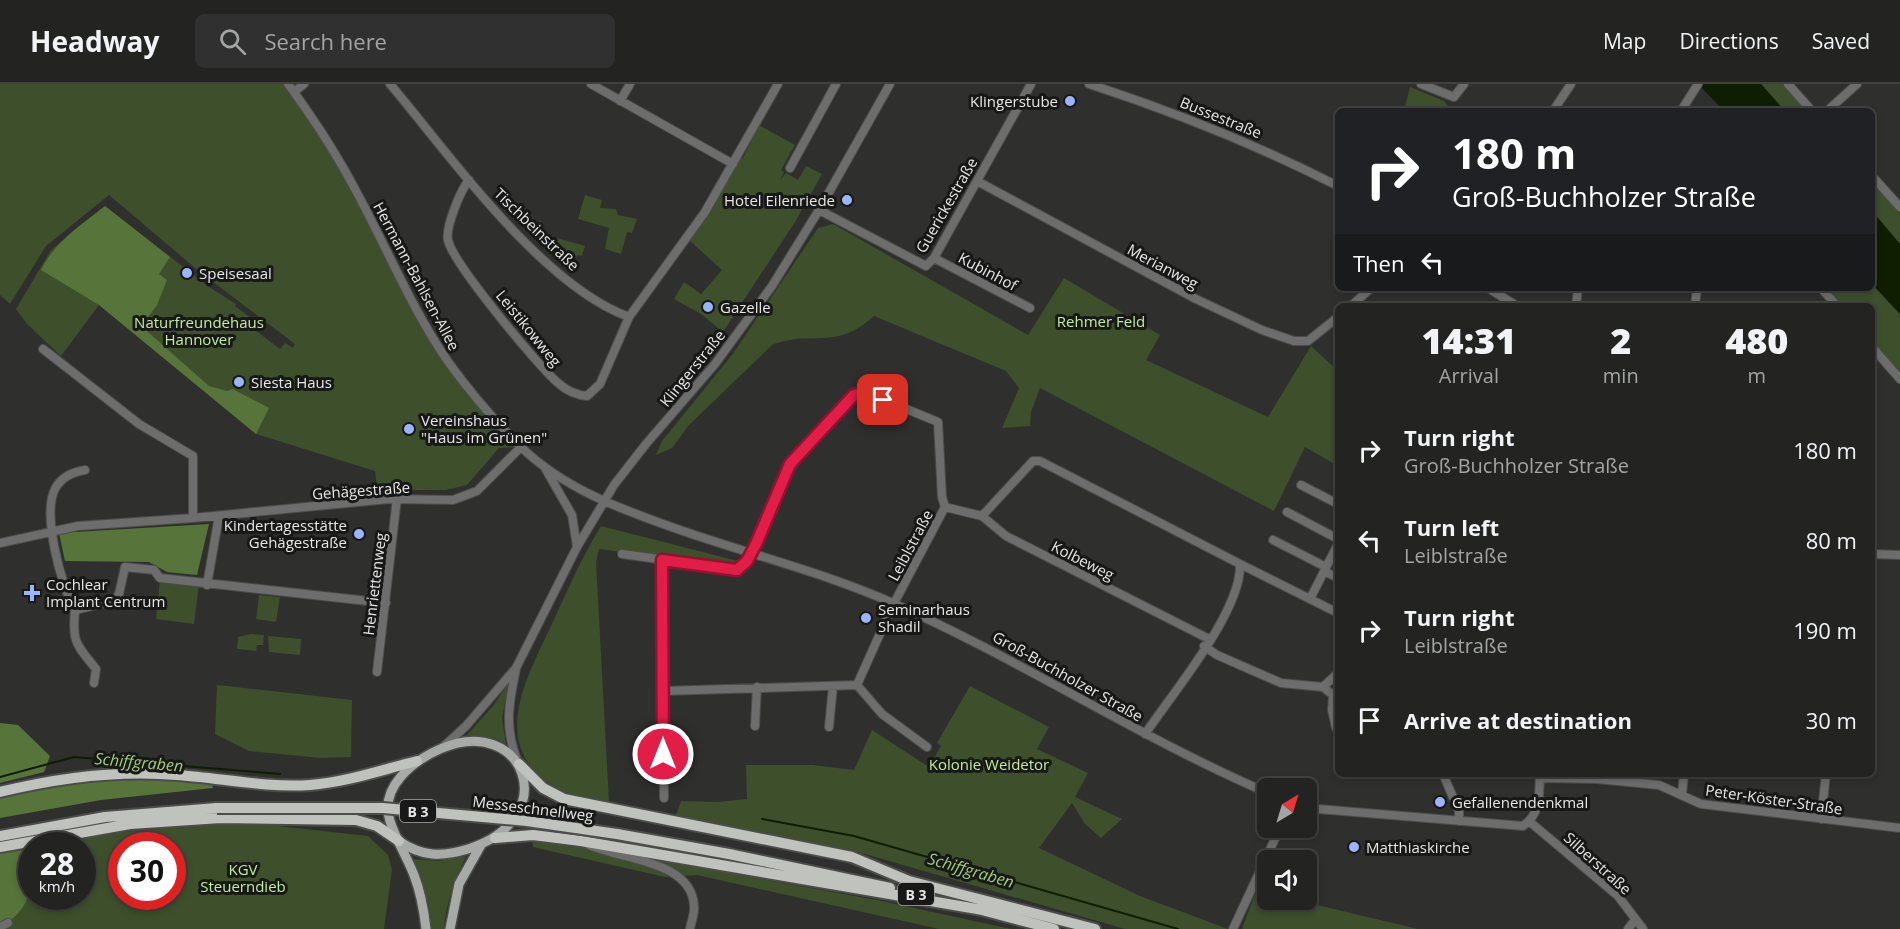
<!DOCTYPE html>
<html lang="en">
<head>
<meta charset="utf-8">
<style>
  :root { --surface:#232422; --page:#2f302f; --text:#f1f3f6; --muted:#a3a4a5; --line:#404140 }
  body { margin:0; font-family:"Open Sans",sans-serif; background:var(--page); color:var(--text); height:100vh; display:flex; flex-direction:column; font-size:22px; white-space:nowrap }
  * { box-sizing:border-box; margin:0 }
  p { font-size:20px; color:var(--muted) }
  .icon { flex:none; width:33px; height:33px; fill:none; stroke:currentColor; stroke-width:2; stroke-linecap:round; stroke-linejoin:round }
  .map { position:relative; flex:1; overflow:hidden }
  .sheet { position:absolute; left:1335px; top:219px; width:540px; height:474px; display:flex; flex-direction:column; background:var(--surface); border-radius:9px; box-shadow:0 3px 9px #0003,0 0 0 2px var(--line) }
  .sheet>* { flex:none }
  .hud { position:absolute; left:1335px; top:24px; width:540px; height:183px; border-radius:9px; box-shadow:0 3px 9px #0003,0 0 0 2px var(--line); background:#202124; color:#fff; overflow:hidden }
  .needle { width:39px; rotate:38deg }
  .buttons { position:absolute; left:1257px; top:694px; display:grid; gap:12px }
  .buttons a { display:grid; place-items:center; width:60px; height:60px; border-radius:9px; background:var(--surface); box-shadow:0 3px 9px #0003,0 0 0 2px var(--line); font-size:30px }
  .speed { position:absolute; left:18px; top:748px; display:flex; gap:12px; font-size:30px; font-weight:700; text-align:center }
  .speed>* { display:grid; place-content:center; width:78px; height:78px; border-radius:50%; background:var(--surface); box-shadow:0 3px 9px #0003,0 0 0 2px var(--line); line-height:1 }
  .speed small { font-size:15px; font-weight:400 }
  .speed .limit { border:9px solid #d22; background:#fff; color:#111 }
  .pin { position:absolute; display:grid; place-items:center; width:51px; height:51px; color:#fff; margin:-26px; border-radius:12px; box-shadow:0 3px 9px #0006 }
  .me { position:absolute; width:66px; margin:-33px; rotate:0deg; stroke-linejoin:round; filter:drop-shadow(0 0 4px #0008) }
  .turn { display:flex; align-items:center; gap:21px; height:126px; padding:0 18px; font-size:27px }
  .turn .icon { width:78px; height:78px; stroke-width:2.5 }
  .turn b { display:block; font-size:42px; line-height:51px }
  .then { display:flex; align-items:center; height:57px; padding:0 18px; background:#0003; gap:12px; font-size:22px }
  .eta { display:flex; justify-content:space-evenly; align-items:center; height:102px; text-align:center }
  .eta b { font-size:36px; font-weight:800; line-height:42px }
  ul { padding:0; list-style:none }
  li { display:flex; align-items:center; gap:18px; height:90px; padding:0 18px }
  li div { flex:1 }
  li b { display:block; font-size:22px }
  li em { font-style:normal }
  header { display:flex; align-items:center; gap:36px; box-sizing:border-box; height:84px; padding:0 30px; background:var(--surface); border-bottom:2px solid var(--line) }
  header strong { font-size:28px }
  nav { display:flex; gap:33px; margin-inline-start:auto; font-size:21px }
  .search { width:420px; height:54px; background:var(--page); display:flex; align-items:center; gap:15px; box-sizing:border-box; padding:0 21px; border-radius:9px; color:var(--muted); font-size:22px }
  .map>svg:first-child { display:block }
  .green { fill:#3d4f2b; fill-rule:evenodd }
  .forest { fill:#57743a }
  .water { fill:#0f1d01 }
  .lines { fill:none; stroke-linecap:round; stroke-linejoin:round }
  .stream { stroke:#0f1d01; stroke-width:2 }
  .minor-casing { stroke:#4c4d4b; stroke-width:10 }
  .major-casing { stroke:#4c4d4b; stroke-width:12 }
  .highway-casing { stroke:#4c4d4b; stroke-width:14 }
  .minor { stroke:#6c6d6c; stroke-width:8 }
  .major { stroke:#a8aaa7; stroke-width:9 }
  .highway { stroke:#c0c2be; stroke-width:10 }
  .highway-bridge-casing { stroke:#4c4d4b; stroke-width:14; stroke-linecap:butt }
  .highway-bridge { stroke:#c0c2be; stroke-width:10 }
  .route-casing { stroke:#92132f; stroke-width:15 }
  .route { stroke:#e11d48; stroke-width:10 }
  .poi-dot { fill:#9ab5fd; stroke:#171817; stroke-width:2 }
  .labels { text-anchor:middle; dominant-baseline:central; stroke-width:6; stroke-linejoin:round; paint-order:stroke }
  .shield { fill:#171817; stroke:#a8a9a7; stroke-width:1.5 }
  .shield-label { font-size:14px; font-weight:bold; fill:#e6e7e5 }
  .poi-label { font-size:15px; fill:#e6e7e5; stroke:#171817; text-anchor:start }
  .street-label { font-size:15px; fill:#e6e7e5; stroke:#171817 }
  .park-label { font-size:15px; fill:#c0ed96; stroke:#171817 }
  .water-label { font-size:16px; font-style:italic; fill:#a3ce79; stroke:#171817 }
</style>
</head>
<body>
<header>
<strong>Headway</strong>
<div class="search"><svg class="icon" aria-label="search" viewBox="0 0 24 24"><circle cx="10" cy="10" r="6"/><path d="M15 15l6 6"/></svg>Search here</div>
<nav><a>Map</a><a>Directions</a><a>Saved</a></nav>
</header>
<div class="map">
<svg width="1900" height="845" viewBox="0 0 1900 845">
  <rect width="100%" height="100%" fill="#2f302e"/>
  <path class="green" d="M0,0H288L330,59L448,278L520,363L499,364L467,401L446,406H377L375,387L256,350L99,221L61,272L27,240L16,225L51,166L105,122L209,203L236,220L235,222L255,237L251,243L280,265L285,259L293,264L295,260L200,188L109,111L46,162L10,220L0,211Z
    M1761,0H1783L1807,27H1785Z
    M1410,3L1444,17L1452,27H1404Z
    M759,41L795,61L781,86L784,88L780,96L786,89L798,96L806,82L822,90L795,138L723,248L701,230L674,215L684,198L701,210L722,186L690,157L741,73L743,74Z
    M1872,97L1900,128V160L1872,127Z
    M585,111L602,116L600,124L616,125L618,131L637,135L632,149L627,148L621,170L605,165L609,144L578,135Z
    M541,136L539,149L585,162L582,172L578,171L567,184L528,149Z
    M833,140L1028,251L1064,194L1160,251L1146,276L1268,333L1311,262L1338,287V382L1305,363L1274,427L1040,304L1031,328L1030,342L1002,344L1019,304L1006,287L874,232C834,268 812,245 772,261L688,342L672,364L656,371L662,357L732,271L818,144Z
    M1872,200L1900,230V289L1872,257V222H1842L1827,204H1872Z
    M601,442L738,477L731,483L599,465L596,478L609,718L601,719C586,714 568,711 554,702C488,663 526,595 550,544C566,510 581,474 601,442Z
    M160,494L199,500L194,540L156,535Z
    M259,511L280,513L276,538L256,535Z
    M251,550L264,551L263,561H257L256,567L237,565L238,553Z
    M268,552L301,555L300,571L269,568Z
    M509,598L502,634L506,660L493,654L465,653L493,622Z
    M217,601L352,616L351,673L321,674L249,667L215,650Z
    M970,602L1049,643L1037,665L1088,689L1075,713L1122,735L1101,754L1085,740L1072,719L1039,764L1140,812L1228,845H1125L858,768L676,731L681,717L718,718L747,715L746,681H813L854,686L872,646L929,683L941,662L937,659Z
    M224,740H260L368,752L388,771L392,786L384,845H0L18,829L31,808L32,813H82V762H55L59,757L133,747ZM122,762H172V813H122Z
    M533,757L629,771L877,816L1011,845H939L697,791L665,793L533,763Z
    M466,772C455,796 446,818 444,845H430L428,819L413,775L438,777Z
    M1256,807L1267,809L1268,816H1296L1418,845H1242Z"/>
  <path class="forest" d="M105,122L170,173L159,190L167,196L157,221L143,240L148,248L209,302L227,307L233,305L269,324L256,350L99,221L41,186C56,156 79,143 105,122Z
    M209,440L197,491L167,488L149,478L65,477L59,449Z
    M0,639L18,641L50,672L44,688L0,699Z
    M119,696H158L212,700L213,704L101,716L0,734V713L79,699Z
    M31,762C31,798 36,823 0,843V769Z"/>
  <path class="water" d="M1698,0H1761L1785,27H1724Z
    M1872,127L1900,160V230L1872,200Z"/>
  <g class="lines">
    <path class="stream" d="M0,693L74,673L280,690
      M762,735L854,752L1178,845"/>
    <g class="minor-casing">
      <path id="minor" d="M288,0C313,34 336,69 356,107C387,164 412,226 449,279C470,308 494,336 519,361C563,405 623,426 680,446C752,471 826,489 895,520C1023,577 1140,654 1268,709
        M390,0C450,71 541,201 629,233
        M591,0L733,80
        M1089,0C1175,28 1257,61 1338,102
        M1421,0L1454,13L1464,0
        M1788,0L1812,27
        M294,8L304,0
        M620,17L630,0
        M1553,27L1571,0
        M1681,27L1698,0
        M1827,27L1857,0
        M790,84L836,0
        M1872,92L1900,123
        M469,96C461,105 445,144 448,156C452,178 538,282 558,299C567,307 576,311 587,312L600,300L629,233L705,128L778,0
        M977,97L1196,215L1262,246L1294,257H1308L1338,233
        M819,126L926,182L934,174L1031,0
        M934,174L1030,224
        M1488,204L1517,222
        M1821,204L1837,222
        M1351,222L1371,204
        M1576,222L1578,204
        M1695,222L1697,204
        M1872,263L1900,295
        M43,265L139,340L193,372V434
        M545,384L572,431L577,463
        M1301,401L1338,420
        M945,423L982,432L1006,452L1209,555
        M1287,428L1338,455
        M982,432L1033,377H1040L1240,480C1242,527 1172,610 1145,650
        M1273,456L1326,483
        M0,459L78,442L193,434L389,415L453,416L477,407L521,363
        M622,470L737,486L747,477L756,460L790,380L854,311L865,308L938,338L942,413L945,423L891,525L857,601L663,607
        M1872,470L1900,471
        M662,476L664,714
        M1240,480L1310,515L1338,460
        M1324,487L1338,494
        M207,501L219,432
        M1310,515L1338,529
        M75,526C61,502 42,430 55,405C61,393 73,388 85,386
        M1204,562L1217,571L1281,599L1323,603L1338,589
        M516,585C509,618 504,643 517,676
        M377,588L397,414
        M94,599L96,585C76,560 72,559 75,526L114,517L119,510L125,483L154,486L160,494L386,519
        M857,601L882,630L927,663
        M1323,603L1333,611L1332,626L1336,644
        M755,642L757,603
        M829,643L833,602
        M443,663L466,642L516,584L577,463L614,401L646,360L715,280L772,202L819,126L890,0
        M1443,690L1459,727V737
        M1540,694L1597,695L1659,701L1701,720L1900,744
        M1682,710L1684,690
        M1306,724L1523,742C1541,730 1539,711 1540,690
        M1821,735L1826,690
        M1530,738L1618,812L1643,845
        M589,761C621,776 692,776 694,822C695,829 691,838 690,845
        M0,843L8,839
        M1233,845L1280,744
        M1628,845L1635,836"/>
    </g>
    <g class="major-casing">
      <path id="major" d="M399,757C422,773 442,773 468,765C565,734 524,628 440,665C413,677 379,703 390,737C396,756 407,773 414,791C421,809 424,827 426,845
        M450,845L459,800L481,761"/>
    </g>
    <g class="highway-casing">
      <path id="highway" d="M519,680L543,704L564,715L852,773L909,797L1095,845
        M0,708C57,694 119,686 177,691C221,694 266,704 310,701C347,698 381,686 417,677
        M617,750L729,770L890,804
        M0,752L105,733L217,724
        M495,754L533,751L581,757L983,826
        M0,763L130,740L221,734L356,736L377,742L399,757
        M978,825L1054,845"/>
    </g>
    <use href="#minor" class="minor"/>
    <use href="#major" class="major"/>
    <use href="#highway" class="highway"/>
    <g class="highway-bridge-casing">
      <path id="highway-bridge" d="M217,724H383L527,737L617,750"/>
    </g>
    <use href="#highway-bridge" class="highway-bridge"/>
  </g>
  <g class="lines">
    <g class="route-casing">
      <path id="route" d="M663,670L662,476L737,486L747,477L756,460L790,380L854,311L865,308L883,316"/>
    </g>
    <use href="#route" class="route"/>
  </g>
  <g class="poi-dot">
    <circle cx="1070" cy="17" r="6"/>
    <circle cx="847" cy="116" r="6"/>
    <circle cx="187" cy="189" r="6"/>
    <circle cx="708" cy="223" r="6"/>
    <circle cx="239" cy="298" r="6"/>
    <circle cx="409" cy="345" r="6"/>
    <circle cx="359" cy="450" r="6"/>
    <path d="M29 500h6v6h6v6h-6v6h-6v-6h-6v-6h6z"/>
    <circle cx="866" cy="534" r="6"/>
    <circle cx="1440" cy="718" r="6"/>
    <circle cx="1354" cy="763" r="6"/>
  </g>
  <g class="labels">
    <g class="shield">
      <rect x="400" y="716" width="36" height="22" rx="4.5"/>
      <rect x="898" y="799" width="36" height="22" rx="4.5"/>
    </g>
    <g class="shield-label">
      <text x="418" y="727">B 3</text>
      <text x="916" y="810">B 3</text>
    </g>
    <g class="poi-label">
      <text x="1058" y="17" text-anchor="end">Klingerstube</text>
      <text x="835" y="116" text-anchor="end">Hotel Eilenriede</text>
      <text x="199" y="189">Speisesaal</text>
      <text x="720" y="223">Gazelle</text>
      <text x="251" y="298">Siesta Haus</text>
      <text x="421" y="336">Vereinshaus<tspan x="421" dy="17">"Haus im Grünen"</tspan></text>
      <text x="347" y="441" text-anchor="end">Kindertagesstätte<tspan x="347" dy="17">Gehägestraße</tspan></text>
      <text x="46" y="500">Cochlear<tspan x="46" dy="17">Implant Centrum</tspan></text>
      <text x="878" y="525">Seminarhaus<tspan x="878" dy="17">Shadil</tspan></text>
      <text x="1452" y="718">Gefallenendenkmal</text>
      <text x="1366" y="763">Matthiaskirche</text>
    </g>
    <g class="street-label">
      <text transform="translate(1221 33) rotate(22)">Bussestraße</text>
      <text transform="translate(946 121) rotate(-60)">Guerickestraße</text>
      <text transform="translate(537 145) rotate(44)">Tischbeinstraße</text>
      <text transform="translate(1163 182) rotate(28)">Merianweg</text>
      <text transform="translate(988 187) rotate(28)">Kubinhof</text>
      <text transform="translate(417 192) rotate(62)">Hermann-Bahlsen-Allee</text>
      <text transform="translate(529 244) rotate(51)">Leistikowweg</text>
      <text transform="translate(692 284) rotate(-51)">Klingerstraße</text>
      <text transform="translate(361 406) rotate(-4)">Gehägestraße</text>
      <text transform="translate(910 461) rotate(-62)">Leiblstraße</text>
      <text transform="translate(1083 476) rotate(27)">Kolbeweg</text>
      <text transform="translate(374 500) rotate(-83)">Henriettenweg</text>
      <text transform="translate(1068 592) rotate(29)">Groß-Buchholzer Straße</text>
      <text transform="translate(1774 715) rotate(8)">Peter-Köster-Straße</text>
      <text transform="translate(533 724) rotate(7)">Messeschnellweg</text>
      <text transform="translate(1598 779) rotate(42)">Silberstraße</text>
    </g>
    <g class="park-label">
      <text x="1101" y="237">Rehmer Feld</text>
      <text x="199" y="238">Naturfreundehaus<tspan x="199" dy="17">Hannover</tspan></text>
      <text x="989" y="680">Kolonie Weidetor</text>
      <text x="243" y="785">KGV<tspan x="243" dy="17">Steuerndieb</tspan></text>
    </g>
    <g class="water-label">
      <text transform="translate(139 678) rotate(5)">Schiffgraben</text>
      <text transform="translate(971 786) rotate(16)">Schiffgraben</text>
    </g>
  </g>
</svg>
<div class="buttons">
<a><svg class="needle" viewBox="-14 -14 28 28"><path d="M0-13l5 13h-10z" fill="#e53935"/><path d="M0 13l5-13h-10z" fill="#a3a4a5"/></svg></a>
<a><svg class="icon" aria-label="sound" viewBox="0 0 24 24"><path d="M4 9h4l5-4v14l-5-4H4zM17 9q2 3 0 6"/></svg></a>
</div>
<div class="speed"><div>28<small>km/h</small></div><div class="limit">30</div></div>
<div class="pin" style="left:883px;top:316px;background:#d93025"><svg class="icon" aria-label="arrive" viewBox="0 0 24 24"><path d="M6 21V4h12l-3 4 3 4H6"/></svg></div>
<svg class="me" style="left:663px;top:670px" viewBox="-20 -20 40 40"><circle r="17" fill="#e11d48" stroke="#fff" stroke-width="3"/><path d="M0-11L8 9 0 5-8 9z" fill="#fff"/></svg>
<div class="hud">
<div class="turn"><svg class="icon" aria-label="right" viewBox="0 0 24 24"><path d="M7 20v-9h11M14 6l5 5-5 5"/></svg><div><b>180 m</b>Groß-Buchholzer Straße</div></div>
<div class="then">Then<svg class="icon" aria-label="left" viewBox="0 0 24 24"><path d="M17 20v-9H6M10 6l-5 5 5 5"/></svg></div>
</div>
<section class="sheet">
<div class="eta">
<div><b>14:31</b><p>Arrival</p></div>
<div><b>2</b><p>min</p></div>
<div><b>480</b><p>m</p></div>
</div>
<ul>
<li><svg class="icon" aria-label="right" viewBox="0 0 24 24"><path d="M7 20v-9h11M14 6l5 5-5 5"/></svg><div><b>Turn right</b><p>Groß-Buchholzer Straße</p></div><em>180 m</em></li>
<li><svg class="icon" aria-label="left" viewBox="0 0 24 24"><path d="M17 20v-9H6M10 6l-5 5 5 5"/></svg><div><b>Turn left</b><p>Leiblstraße</p></div><em>80 m</em></li>
<li><svg class="icon" aria-label="right" viewBox="0 0 24 24"><path d="M7 20v-9h11M14 6l5 5-5 5"/></svg><div><b>Turn right</b><p>Leiblstraße</p></div><em>190 m</em></li>
<li><svg class="icon" aria-label="arrive" viewBox="0 0 24 24"><path d="M6 21V4h12l-3 4 3 4H6"/></svg><div><b>Arrive at destination</b></div><em>30 m</em></li>
</ul>
</section>
</div>
</body>
</html>
